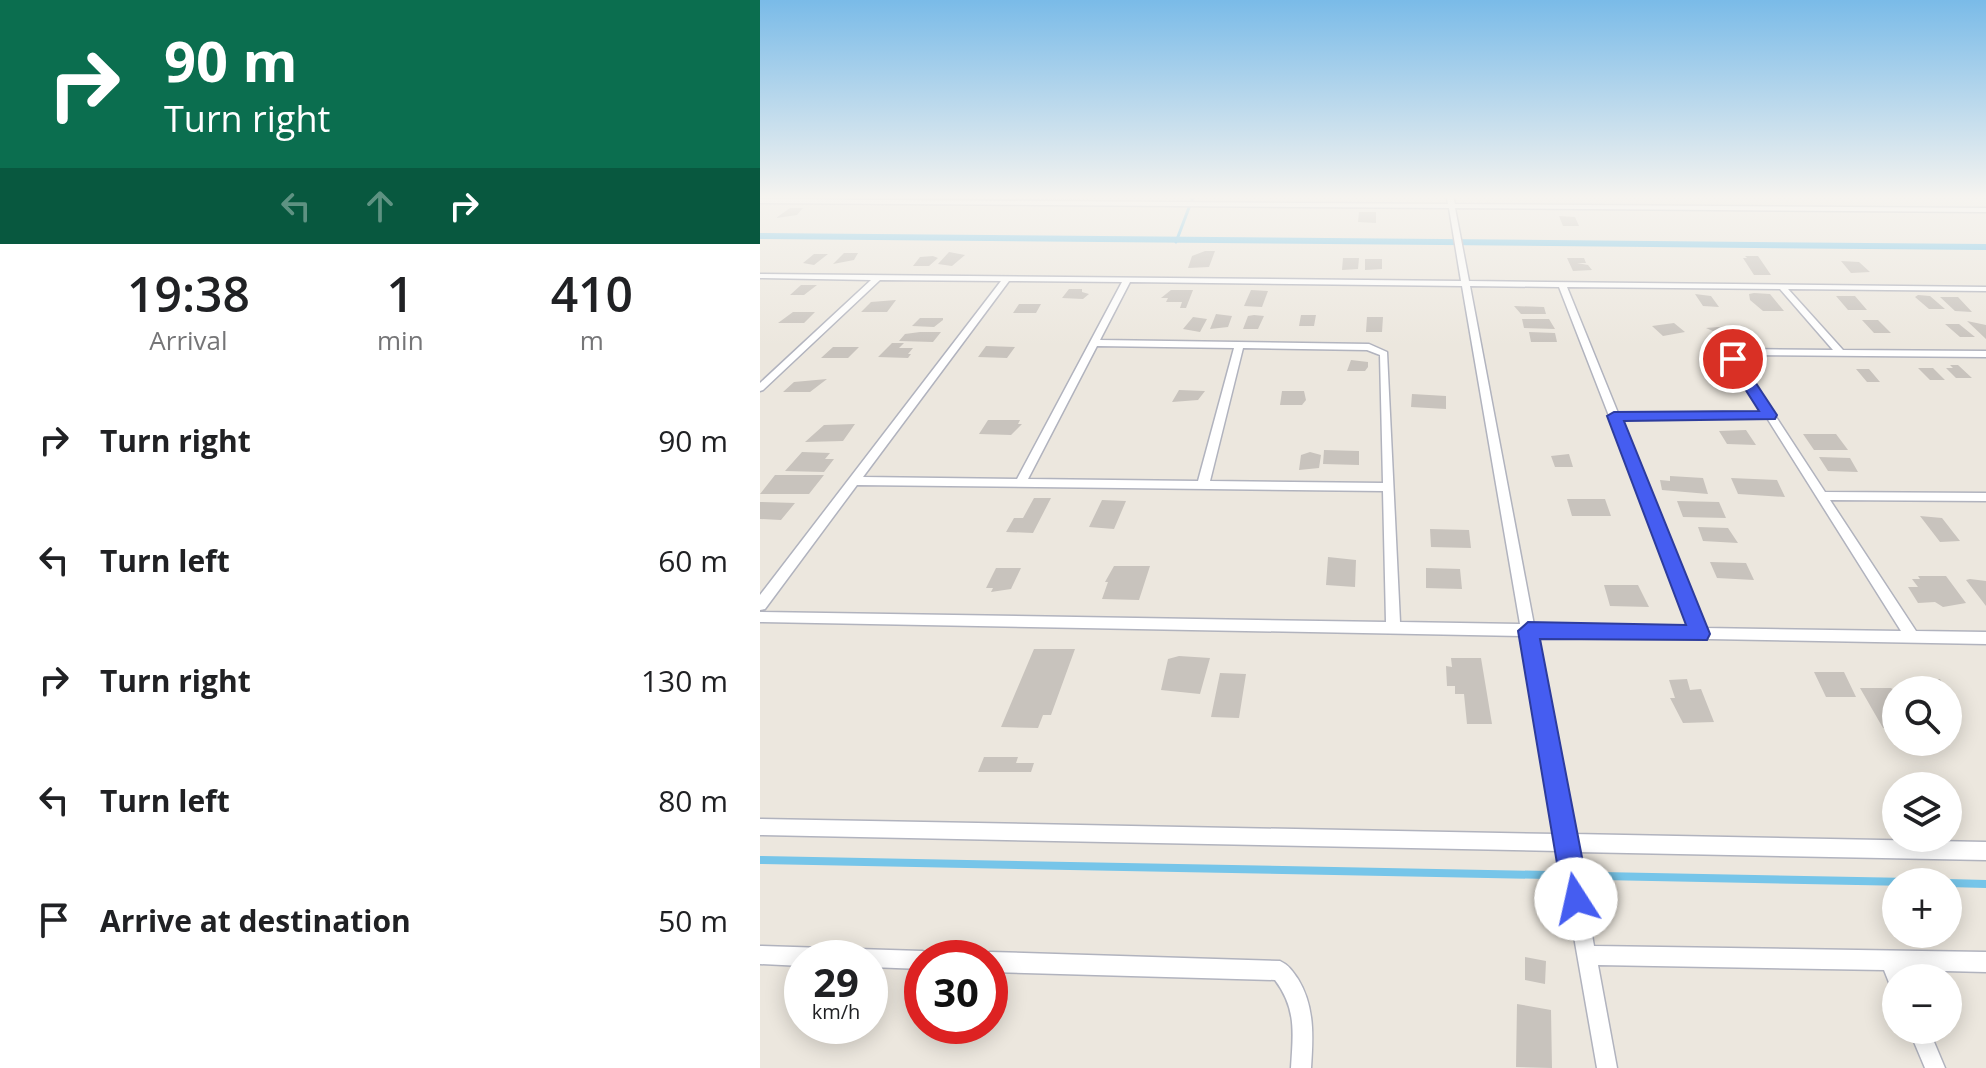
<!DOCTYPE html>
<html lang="en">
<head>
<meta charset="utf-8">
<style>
  :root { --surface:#fff; --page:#f2f2f2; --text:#202124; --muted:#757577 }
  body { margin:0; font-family:"Open Sans",sans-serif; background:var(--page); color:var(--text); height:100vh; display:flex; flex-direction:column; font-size:30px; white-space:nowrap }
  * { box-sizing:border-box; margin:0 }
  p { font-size:26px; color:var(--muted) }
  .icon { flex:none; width:44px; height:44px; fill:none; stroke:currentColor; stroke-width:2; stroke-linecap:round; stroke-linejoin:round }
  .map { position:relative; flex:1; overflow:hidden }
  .drawer { display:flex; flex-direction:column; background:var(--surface); width:760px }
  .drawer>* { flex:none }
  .hud { background:#0b6e4f; color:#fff; overflow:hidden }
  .buttons { position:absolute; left:1122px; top:676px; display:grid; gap:16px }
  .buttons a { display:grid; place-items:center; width:80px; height:80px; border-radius:50%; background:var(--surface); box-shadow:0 4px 20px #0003; font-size:40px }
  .speed { position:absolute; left:24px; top:940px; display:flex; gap:16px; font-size:40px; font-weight:700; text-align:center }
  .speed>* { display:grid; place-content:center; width:104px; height:104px; border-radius:50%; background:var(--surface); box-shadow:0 4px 20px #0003; line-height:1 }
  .speed small { font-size:20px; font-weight:400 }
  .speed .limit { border:12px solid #d22; background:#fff; color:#111 }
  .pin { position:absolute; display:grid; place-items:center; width:68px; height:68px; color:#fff; margin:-34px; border:4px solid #fff; border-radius:50%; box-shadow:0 2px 8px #0007 }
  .me { position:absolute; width:88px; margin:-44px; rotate:350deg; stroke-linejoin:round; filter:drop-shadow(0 0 6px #0008) }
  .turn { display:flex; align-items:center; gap:28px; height:168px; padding:0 32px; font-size:36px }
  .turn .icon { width:104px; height:104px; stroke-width:2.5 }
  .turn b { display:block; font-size:56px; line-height:68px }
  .lanes { display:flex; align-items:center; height:76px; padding:0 32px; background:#0003; justify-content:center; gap:40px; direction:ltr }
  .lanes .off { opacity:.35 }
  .eta { display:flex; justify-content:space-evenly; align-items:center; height:136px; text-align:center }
  .eta b { font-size:48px; font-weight:600; line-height:56px }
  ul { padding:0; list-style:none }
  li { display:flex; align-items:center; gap:24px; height:120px; padding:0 32px }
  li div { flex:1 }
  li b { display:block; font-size:30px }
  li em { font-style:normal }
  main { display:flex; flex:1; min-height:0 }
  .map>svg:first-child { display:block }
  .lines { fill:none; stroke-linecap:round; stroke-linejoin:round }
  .stream-far1 { stroke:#76c5e9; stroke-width:3 }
  .stream { stroke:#76c5e9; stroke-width:8 }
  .canal { fill:#76c5e9; fill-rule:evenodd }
  .building { fill:#c8c3bd }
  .street-casing { stroke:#b1b3be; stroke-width:3 }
  .street { fill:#fff; fill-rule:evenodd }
  .route { fill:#455df1; stroke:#2d3c9d; stroke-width:2 }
</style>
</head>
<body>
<main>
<section class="drawer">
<div class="hud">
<div class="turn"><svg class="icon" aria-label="right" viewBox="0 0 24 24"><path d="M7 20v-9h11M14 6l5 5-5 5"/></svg><div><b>90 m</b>Turn right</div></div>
<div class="lanes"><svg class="icon off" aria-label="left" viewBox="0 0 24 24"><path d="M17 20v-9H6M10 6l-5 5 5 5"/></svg><svg class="icon off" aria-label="ahead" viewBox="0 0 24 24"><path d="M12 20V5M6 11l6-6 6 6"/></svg><svg class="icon" aria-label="right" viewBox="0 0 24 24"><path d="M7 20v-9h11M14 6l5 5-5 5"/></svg></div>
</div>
<div class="eta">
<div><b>19:38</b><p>Arrival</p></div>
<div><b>1</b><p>min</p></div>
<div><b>410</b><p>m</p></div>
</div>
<ul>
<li><svg class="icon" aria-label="right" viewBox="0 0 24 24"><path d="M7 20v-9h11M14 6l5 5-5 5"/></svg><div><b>Turn right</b></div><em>90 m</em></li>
<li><svg class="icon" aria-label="left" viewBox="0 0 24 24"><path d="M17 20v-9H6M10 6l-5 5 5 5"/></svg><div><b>Turn left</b></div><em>60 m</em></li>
<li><svg class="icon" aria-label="right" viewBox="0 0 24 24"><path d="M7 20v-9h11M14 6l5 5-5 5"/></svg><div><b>Turn right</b></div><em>130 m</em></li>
<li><svg class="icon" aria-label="left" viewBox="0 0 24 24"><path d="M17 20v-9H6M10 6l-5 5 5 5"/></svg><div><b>Turn left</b></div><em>80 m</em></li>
<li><svg class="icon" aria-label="arrive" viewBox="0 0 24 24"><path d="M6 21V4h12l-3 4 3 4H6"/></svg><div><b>Arrive at destination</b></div><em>50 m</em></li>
</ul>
</section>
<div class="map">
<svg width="1226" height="1068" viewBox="0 0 1226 1068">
  <rect width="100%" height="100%" fill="#ece7de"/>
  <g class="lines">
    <path class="stream-far1" d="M416,242L433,197"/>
    <path class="stream" d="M0,860L1150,882
      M1188,883L1226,884"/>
    <path class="canal" d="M0,233L1226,244V250L0,239Z"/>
  </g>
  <path class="building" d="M30,208H43L37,215L16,218Z
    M599,212H616V223L598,222Z
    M799,216L815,217L819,226H803Z
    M445,251H455L449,267L428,268L432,256Z
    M189,252L205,255L192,266L178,264Z
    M84,253H98L94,260L73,264Z
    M54,254H68L54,265L43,263Z
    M173,256L178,258L169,266H153L160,257Z
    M985,256H998L1011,275H994L983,258H987Z
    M583,258H599L598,269L582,270Z
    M807,258H824L826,263H817L828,265L832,270L813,271Z
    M605,259H622V269L605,270Z
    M1081,261L1099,262L1110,272L1091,273Z
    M41,285H57L44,295H30Z
    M309,289H322V292L329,294L323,299L302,298Z
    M411,290H433L426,308H420L422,302H406L408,298H401Z
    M491,290L508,291L502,307L484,306Z
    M994,293L1010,294L1024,311H1003L990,300L989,294Z
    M935,294L951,296L959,307L943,306Z
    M1158,295L1170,296L1185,309H1169L1155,297Z
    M1076,296H1095L1107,310H1088Z
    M1180,297H1198L1212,312L1195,311Z
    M136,300L127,312H101L111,302Z
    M259,304H281L276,313H253Z
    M754,306L784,307L786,314H761Z
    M33,312H55L44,323H18Z
    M456,314L472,316L468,327L450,329Z
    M494,315L504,316L498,329H483L488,316Z
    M541,315H556L554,326H539Z
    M433,317L447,319L440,332L423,329Z
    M607,317H623L622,332H606Z
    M160,318H183V320L174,327L152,326Z
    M762,319H789L795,329L764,328Z
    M1102,320H1118L1131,333H1114Z
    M1207,321L1226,325V339Z
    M914,323L925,332L903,336L892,326Z
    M1185,324H1199L1215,337H1200Z
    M971,326L979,336L966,337L946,328Z
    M160,332H181L173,342L139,341L145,334Z
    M769,332L795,333L797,342H771Z
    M132,343H144L139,348H153L148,354H151L148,358L118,357Z
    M226,346L255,347L247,358L218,357Z
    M73,347H99L88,358H61Z
    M591,360L608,362V367L605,371H587Z
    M1190,365H1198L1212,378H1196L1186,368H1193Z
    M1158,368H1173L1185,380H1170Z
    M1096,369H1109L1120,382H1107Z
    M67,379L50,392H23L34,382Z
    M419,390L445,391L438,400L412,402Z
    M522,391H544L546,400L542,405H520Z
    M652,394L686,396V409L651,407Z
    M228,420H260L258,424H262L251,435L219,434Z
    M95,424L83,441L45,442L64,425Z
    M986,430L996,445L967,444L959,431Z
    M1043,434H1076L1088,450H1054Z
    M564,450L599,451V465L563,464Z
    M42,452L70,453L65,459H74L64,472L25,471Z
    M550,452L561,455L559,468L539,470L541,455Z
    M809,454L813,467H795L791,456Z
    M1059,457L1090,458L1098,472L1068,471Z
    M15,475H64L49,494H0Z
    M910,476L943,478L948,494L902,490L900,480L910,481Z
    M971,478L1017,480L1025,497L978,494Z
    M274,498H291L273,533L246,532L254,518H263Z
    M807,499H845L851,516H812Z
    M342,500L366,501L354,529L329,527Z
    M917,501L959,502L966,518L923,517Z
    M0,502L35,503L21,520L0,519Z
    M1160,516L1182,518L1200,541L1180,542Z
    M938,527L968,528L978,543L943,541Z
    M670,529L709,530L711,548L671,547Z
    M568,557L596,560L595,587L566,585Z
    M950,562L986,563L994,580L957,578Z
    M354,566H390L379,600L342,599L348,582H345Z
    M236,568H261L251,589L231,592L233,588H226Z
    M666,568L700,569L702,589L666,588Z
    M1158,576H1186L1206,603L1183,607L1175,602L1158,603L1148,587H1158L1152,579H1160Z
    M1210,579L1226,581V606L1206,580Z
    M844,585H878L889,607L850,606Z
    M274,649H315L291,715H283L278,728L241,727Z
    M419,656L450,658L440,694L401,690L408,659Z
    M691,658H721L732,724H707L704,694H695V686H687L686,666L692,667Z
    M1054,672H1084L1096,697H1066Z
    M460,673L486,674L479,718L451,717Z
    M927,679L930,690L941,689L954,722L923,723L910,698H915L909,680Z
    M1154,679H1180L1186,690H1160Z
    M1100,688H1131L1136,692V736L1131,728H1123Z
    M224,757H258L256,763H274L271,772H218Z
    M765,957L786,961L785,984L765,980Z
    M757,1004L791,1010L792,1068L756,1067Z"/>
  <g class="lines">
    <g class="street-casing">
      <path id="street" d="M687,197H693L695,204L1226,208V212L695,208L709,281L1226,287V291L1028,289L1083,350L1226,351V357L983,355L977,357L1065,492L1226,493V501L1070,500L1156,631L1226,632V644L776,636L813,834L1226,842V860L817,852L834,946L1226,952V972L1143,970L1147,978H1136V987L1130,985L1124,970L838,965L857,1068H837L799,851L0,835V819L796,834L762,636L0,622V612L626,622L623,491L97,485L5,609L0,610V595L241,281L120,280L3,390L0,391V383L111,280L0,278V274L701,281L689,208L0,203V199L688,204ZM249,281L362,282L257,479L103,477ZM370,282L702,286L760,624L640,622L627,352L609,344L340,340ZM710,286L799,287L931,627L774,625ZM807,287L1020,289L1073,350L982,349L967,356L1003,412L858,413ZM337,346L474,348L438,481L268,479ZM483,348L607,350L620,355L623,483L450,481ZM1007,418L1141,631L944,628L860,419Z
        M0,946L162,951L169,953L171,958H162V969L110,967V958H42V966L0,964Z
        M230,952L520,961C529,965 533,972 538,979C555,1007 553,1037 551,1068H531C533,1034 537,1009 515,980L230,972V958H222L223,955Z
        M1149,1030H1169L1185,1068H1165Z"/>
    </g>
    <use href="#street" class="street"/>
  </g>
  <linearGradient id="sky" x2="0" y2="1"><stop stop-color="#7abbe8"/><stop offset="0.57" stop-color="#f6f4f0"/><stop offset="1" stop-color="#f6f4f0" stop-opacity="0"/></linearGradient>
  <rect width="1226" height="346" fill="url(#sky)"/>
  <path class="route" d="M968,356H978L1017,415L1015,419L864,421L950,634L947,640L780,639L830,899L826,908L816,912L807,908L803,899L758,631L768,622L926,625L847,416L854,412L999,411L966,359Z"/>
</svg>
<div class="buttons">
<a><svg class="icon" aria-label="search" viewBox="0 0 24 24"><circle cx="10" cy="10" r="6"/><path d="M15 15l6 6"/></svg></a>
<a><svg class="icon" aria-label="layers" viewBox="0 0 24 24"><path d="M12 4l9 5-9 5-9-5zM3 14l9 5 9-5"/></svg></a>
<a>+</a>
<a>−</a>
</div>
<div class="speed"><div>29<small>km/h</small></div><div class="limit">30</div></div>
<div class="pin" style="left:973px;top:359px;background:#d93025"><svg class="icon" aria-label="arrive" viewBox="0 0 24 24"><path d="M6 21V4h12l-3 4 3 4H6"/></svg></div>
<svg class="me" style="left:816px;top:899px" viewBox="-20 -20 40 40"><circle r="19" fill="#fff"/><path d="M0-13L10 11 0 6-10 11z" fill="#455df1"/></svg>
</div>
</main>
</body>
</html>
